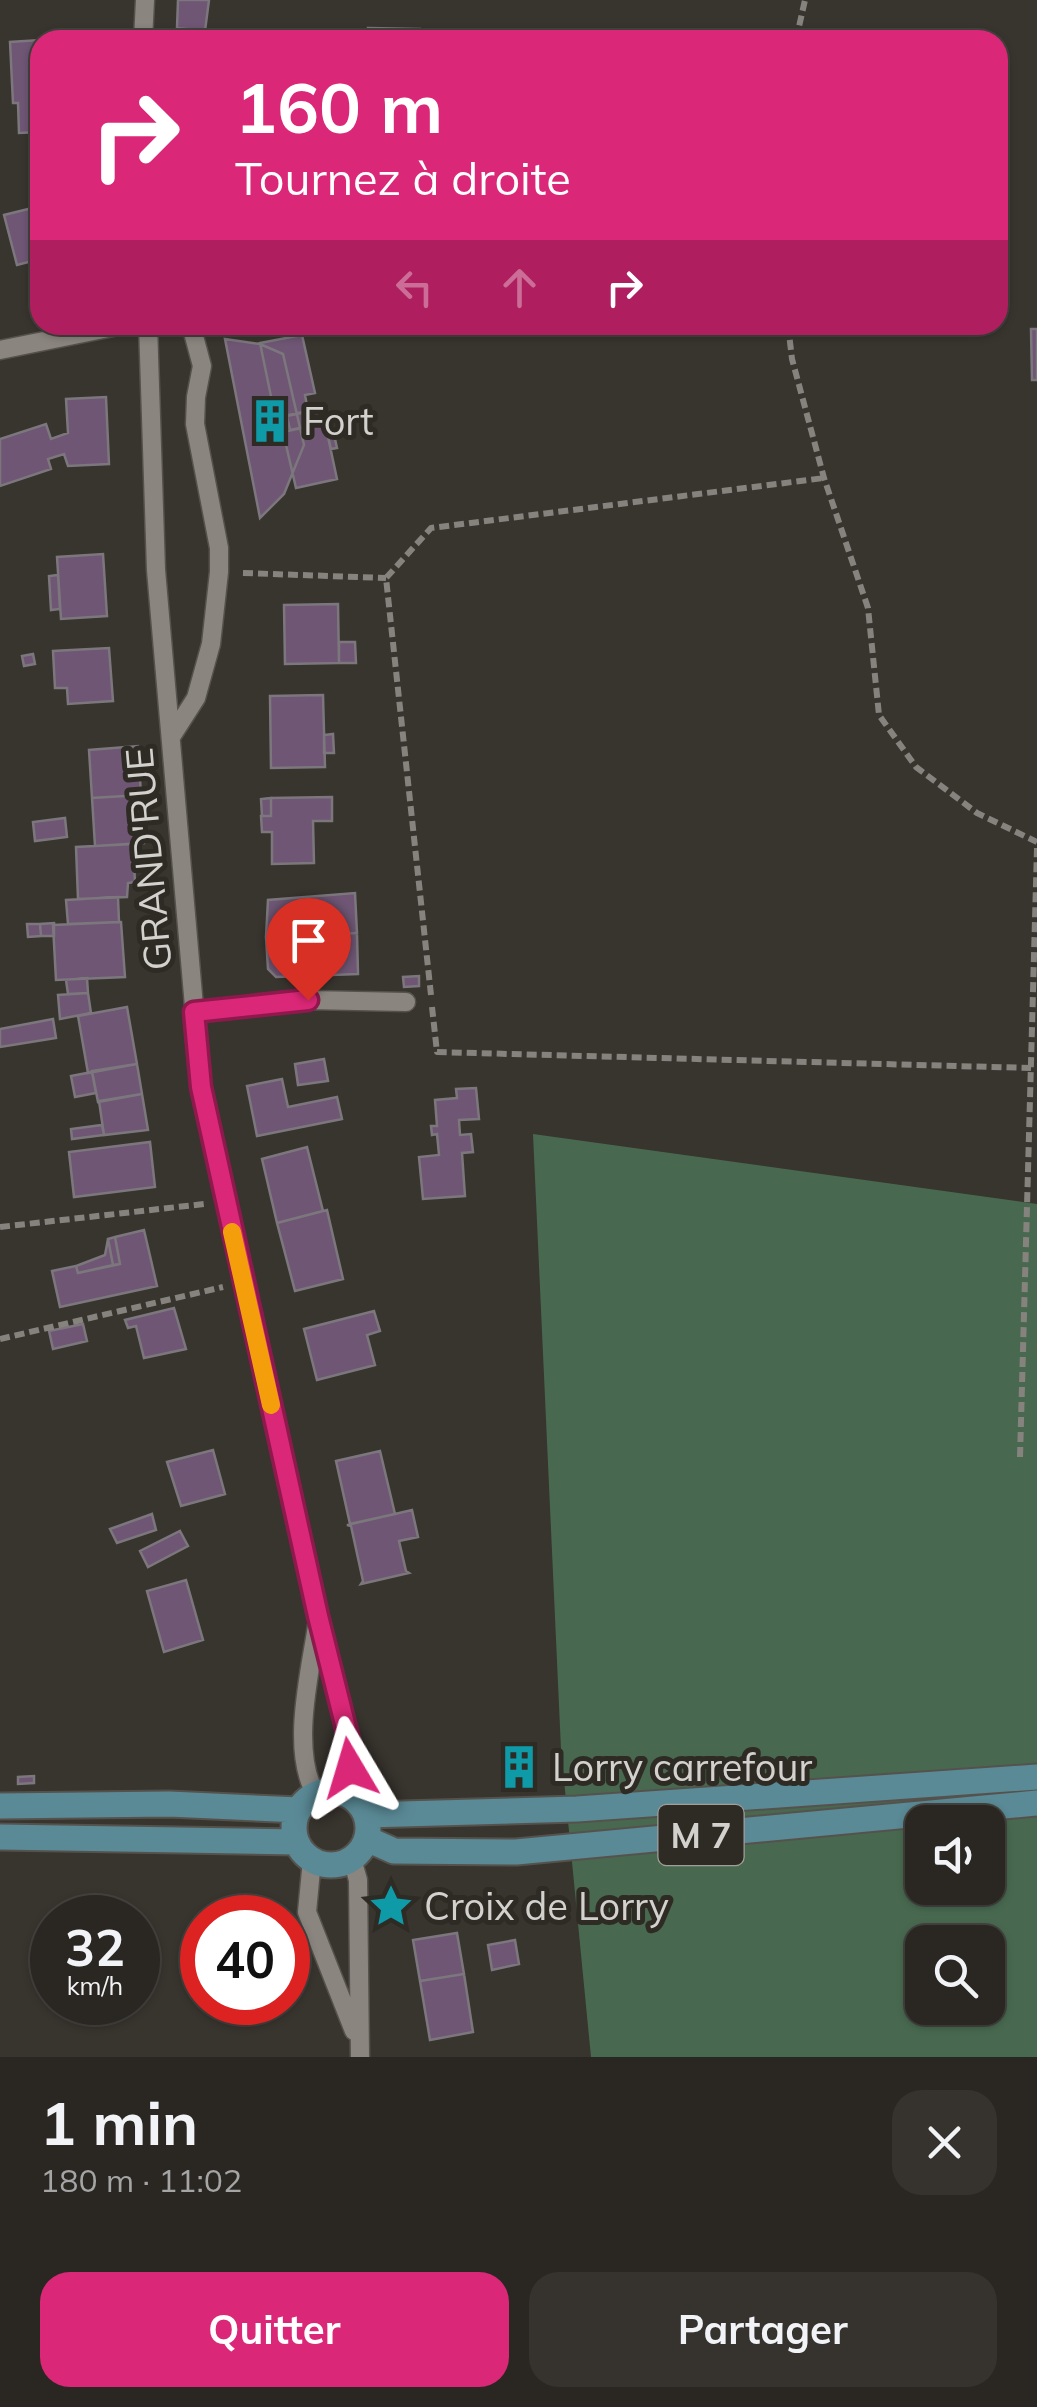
<!DOCTYPE html>
<html lang="fr">
<head>
<meta charset="utf-8">
<style>
  :root { --surface:#2a2722; --page:#36332f; --text:#f1f3f6; --muted:#a5a5a5; --line:#464440; --accent:#db2777 }
  body { margin:0; font-family:Mulish,sans-serif; background:var(--page); color:var(--text); height:100vh; display:flex; flex-direction:column; font-size:38px; white-space:nowrap }
  * { box-sizing:border-box; margin:0 }
  p { font-size:32px; color:var(--muted) }
  .icon { flex:none; width:55px; height:55px; fill:none; stroke:currentColor; stroke-width:2; stroke-linecap:round; stroke-linejoin:round }
  .map { position:relative; height:2057px; overflow:hidden }
  .details { display:flex; flex-direction:column; background:var(--surface); flex:1 }
  .details>* { flex:none }
  .top-card { position:absolute; left:30px; top:30px; width:978px; height:305px; border-radius:30px; box-shadow:0 2px 8px #0004,0 0 0 2px var(--line); background:#db2777; color:#fff; overflow:hidden }
  .fabs { position:absolute; left:905px; top:1805px; display:grid; gap:20px }
  .fabs a { display:grid; place-items:center; width:100px; height:100px; border-radius:20px; background:var(--surface); box-shadow:0 2px 8px #0004,0 0 0 2px var(--line); font-size:50px }
  .speed { position:absolute; left:30px; top:1895px; display:flex; gap:20px; font-size:50px; font-weight:700; text-align:center }
  .speed>* { display:grid; place-content:center; width:130px; height:130px; border-radius:50%; background:var(--surface); box-shadow:0 2px 8px #0004,0 0 0 2px var(--line); line-height:1 }
  .speed small { font-size:25px; font-weight:400 }
  .speed .limit { border:15px solid #d22; background:#fff; color:#111 }
  .pin { position:absolute; display:grid; place-items:center; width:85px; height:85px; color:#fff; margin:-102px -42px; border-radius:50% 50% 50% 0; rotate:-45deg; box-shadow:0 0 10px #0007 }
  .pin .icon { rotate:45deg }
  .me { position:absolute; width:110px; margin:-55px; rotate:353deg; stroke-linejoin:round; filter:drop-shadow(0 0 8px #0008) }
  .turn { display:flex; align-items:center; gap:35px; height:210px; padding:0 40px; font-size:45px }
  .turn .icon { width:130px; height:130px; stroke-width:2.5 }
  .turn b { display:block; font-size:70px; line-height:85px }
  .lanes { display:flex; align-items:center; height:95px; padding:0 40px; background:#0003; justify-content:center; gap:50px; direction:ltr }
  .lanes .off { opacity:.35 }
  .round { display:grid; place-items:center; flex:none; width:105px; height:105px; border-radius:30px; background:var(--page) }
  .head { display:flex; align-items:center; justify-content:space-between; height:170px; padding:0 40px }
  h1 { font-size:60px; font-weight:700; line-height:75px }
  .primary-button { display:flex; gap:20px; margin-top:auto; padding:20px 40px }
  .primary-button a { flex:1; height:115px; border-radius:30px; background:var(--accent); color:#fff; font-size:40px; font-weight:700; line-height:115px; text-align:center }
  .primary-button a+a { background:var(--page); color:var(--text) }
  .map>svg:first-child { display:block }
  .forest { fill:#486950; fill-rule:evenodd }
  .building { fill:#6e5674; stroke:#7c777d; stroke-width:2.5 }
  .lines { fill:none; stroke-linecap:round; stroke-linejoin:round }
  .minor-casing { stroke:#55524d; stroke-width:21 }
  .major-casing { stroke:#55524d; stroke-width:29 }
  .path { stroke:#86837e; stroke-width:6; stroke-dasharray:10 5; stroke-linecap:butt }
  .minor { stroke:#8b857f; stroke-width:18 }
  .major { stroke:#5a8a96; stroke-width:25 }
  .route-casing { stroke:#8e194d; stroke-width:25 }
  .route { stroke:#db2777; stroke-width:18 }
  .slow { stroke:#f59e0b; stroke-width:18 }
  .labels { text-anchor:middle; dominant-baseline:central; stroke-width:10; stroke-linejoin:round; paint-order:stroke }
  .shield { fill:#2e2a24; stroke:#a29f9a; stroke-width:2.5 }
  .shield-label { font-size:35px; font-weight:bold; fill:#d3d1cd }
  .poi-label { font-size:38px; fill:#d3d1cd; stroke:#2e2a24; text-anchor:start }
  .street-label { font-size:38px; fill:#d3d1cd; stroke:#2e2a24 }
</style>
</head>
<body>
<div class="map">
<svg width="1037" height="2057" viewBox="0 0 1037 2057">
  <rect width="100%" height="100%" fill="#38342e"/>
  <path class="forest" d="M533,1134L1037,1204V2057H591L561,1749ZM922,1822H988V1888H922ZM922,1942H988V2008H922Z"/>
  <path class="building" d="M178,0H209L205,31L177,28Z
    M368,28L420,29V39L368,40Z
    M40,40V132L19,133L18,103H13L10,42Z
    M40,206V259L17,265L4,215Z
    M1031,329H1037V380H1032Z
    M302,335L315,393L305,395L308,411L269,419L265,403L272,401L260,343Z
    M225,339L260,344L283,354L304,445L284,494L260,518Z
    M106,397L109,464L68,466L64,454L48,459L51,469L0,486V439L46,424L51,439L68,433L66,399Z
    M316,410L319,424L290,430L287,416Z
    M331,421L337,448L331,449L325,423Z
    M325,423L337,479L296,488L283,432Z
    M103,554L107,616L61,619L57,557Z
    M58,575L60,609L51,610L49,576Z
    M338,604L339,663L285,664L284,605Z
    M339,642H355L356,663H339Z
    M109,648L113,701L68,704L67,688H55L53,651Z
    M33,654L35,664L24,666L22,656Z
    M323,695L325,767L271,768L270,696Z
    M333,734L334,753H324V735Z
    M138,746L141,795L92,798L89,750Z
    M141,795L144,843L95,846L92,798Z
    M332,797V821H313L314,863L272,864V832H262L261,816H271V798Z
    M271,798V816H262L261,799Z
    M65,818L67,837L35,841L33,822Z
    M133,844L135,882L128,883L127,897L78,899L76,847Z
    M355,893L357,933L266,937L268,900Z
    M118,897L119,922L68,924L66,900Z
    M121,922L125,977L56,980L53,925Z
    M54,923V936H41L40,924Z
    M27,924H40L41,936L28,937Z
    M357,933L358,974L276,977L268,969L266,937Z
    M419,976V986L404,987L403,977Z
    M87,978L88,993L68,994L66,980Z
    M88,993L91,1013L60,1019L58,995Z
    M127,1007L137,1064L88,1073L78,1016Z
    M53,1019L56,1038L0,1047V1029Z
    M324,1059L328,1081L298,1085L295,1064Z
    M137,1064L142,1094L98,1102L92,1071Z
    M92,1072L96,1093L75,1097L71,1076Z
    M282,1079L288,1107L337,1097L342,1119L257,1136L247,1086Z
    M476,1088L479,1119L459,1120L460,1135L471,1134L473,1152L462,1153L465,1196L423,1199L419,1157L439,1155L437,1134L432,1135L431,1126H437L435,1100L457,1098L456,1089Z
    M142,1094L148,1130L104,1135L99,1101Z
    M102,1125L104,1135L72,1139L71,1129Z
    M150,1142L155,1187L74,1197L69,1152Z
    M307,1147L323,1211L277,1223L262,1159Z
    M327,1210L343,1279L295,1291L277,1223Z
    M144,1230L157,1286L60,1307L52,1271L76,1266L78,1273L120,1264L115,1237Z
    M115,1237L120,1264L113,1265L108,1239Z
    M108,1239L113,1265L78,1273L76,1266L105,1255Z
    M174,1308L186,1349L144,1358L136,1326L128,1328L125,1320Z
    M374,1311L380,1331L367,1335L375,1365L317,1380L304,1329Z
    M83,1324L87,1341L53,1349L49,1331Z
    M213,1450L225,1494L181,1506L167,1462Z
    M380,1451L395,1514L350,1524L336,1461Z
    M412,1510L418,1537L399,1541L406,1571L409,1573L361,1584L363,1581L351,1526L347,1525Z
    M152,1514L156,1530L117,1543L110,1529Z
    M180,1531L188,1546L148,1567L140,1551Z
    M186,1580L203,1640L164,1652L147,1591Z
    M525,1760L526,1772L514,1773L512,1761Z
    M34,1776V1783L18,1784V1777Z
    M457,1933L464,1974L420,1981L413,1940Z
    M515,1940L519,1964L492,1970L488,1945Z
    M464,1974L473,2032L430,2040L420,1981Z"/>
  <g class="lines">
    <g class="minor-casing">
      <path id="minor" d="M143,40L145,0
        M148,325L156,570L201,1087L318,1615L349,1740L350,1796
        M0,350L123,325
        M171,737L196,698L211,644L219,572V548L195,424L196,397L202,366L191,325
        M194,1012L308,1000L406,1002
        M316,1794C290,1752 310,1672 317,1626
        M352,1859L358,1880L360,2057
        M312,1860L307,1912L354,2031"/>
    </g>
    <g class="major-casing">
      <path id="major" d="M294 1828a37 37 0 1 1 74 0a37 37 0 1 1-74 0Z
        M0,1806L169,1804L299,1810
        M366,1815L577,1809L1037,1777
        M0,1837L296,1842
        M367,1839L394,1851L516,1852L1037,1803"/>
    </g>
    <path class="path" d="M796,40L805,0
      M788,325L792,359L824,478L868,608L879,715L916,767L977,813L1037,842
      M243,573L386,578
      M431,995L386,578L431,528L824,478
      M432,1007L437,1052L1031,1068
      M0,1227L204,1204
      M0,1339L223,1287
      M1020,1457L1037,848"/>
    <use href="#minor" class="minor"/>
    <use href="#major" class="major"/>
  </g>
  <g class="lines">
    <g class="route-casing">
      <path id="route" d="M308,1000L194,1012L201,1087L318,1616L349,1740L350,1768"/>
    </g>
    <use href="#route" class="route"/>
    <path class="slow" d="M232,1232L271,1405"/>
  </g>
  <defs>
    <g id="building-bare" transform="scale(3.45)"><path d="M-4-6H4V6H1V3H-1V6H-4ZM-2.5-4.3h1.7v1.8h-1.7ZM.8-4.3h1.7v1.8H.8ZM-2.5-1h1.7V.8h-1.7ZM.8-1h1.7V.8H.8Z" fill="#0f9aa8" stroke="#2e2a24" stroke-width="2.5" paint-order="stroke"/></g>
    <g id="sight-bare" transform="scale(3.45)"><path d="M0-6L1.8-2.2L6-1.7L2.9 1.2L3.7 5.4L0 3.3L-3.7 5.4L-2.9 1.2L-6-1.7L-1.8-2.2Z" fill="#0f9aa8" stroke="#2e2a24" stroke-width="2.5" paint-order="stroke"/></g>
  </defs>
  <g fill-rule="evenodd">
    <use href="#building-bare" x="270" y="421"/>
    <use href="#building-bare" x="519" y="1767"/>
    <use href="#sight-bare" x="391" y="1906"/>
  </g>
  <g class="labels">
    <rect class="shield" x="658.5" y="1805" width="85" height="60" rx="8"/>
    <g class="shield-label">
      <text x="701" y="1835">M 7</text>
    </g>
    <g class="poi-label">
      <text x="303" y="421">Fort</text>
      <text x="552" y="1767">Lorry carrefour</text>
      <text x="424" y="1906">Croix de Lorry</text>
    </g>
    <g class="street-label">
      <text transform="translate(148 859) rotate(-95)">GRAND'RUE</text>
    </g>
  </g>
</svg>
<div class="fabs">
<a><svg class="icon" aria-label="sound" viewBox="0 0 24 24"><path d="M4 9h4l5-4v14l-5-4H4zM17 9q2 3 0 6"/></svg></a>
<a><svg class="icon" aria-label="search" viewBox="0 0 24 24"><circle cx="10" cy="10" r="6"/><path d="M15 15l6 6"/></svg></a>
</div>
<div class="speed"><div>32<small>km/h</small></div><div class="limit">40</div></div>
<div class="pin" style="left:308px;top:1000px;background:#d93025"><svg class="icon" aria-label="arrive" viewBox="0 0 24 24"><path d="M6 21V4h12l-3 4 3 4H6"/></svg></div>
<svg class="me" style="left:350px;top:1768px" viewBox="-20 -20 40 40"><path d="M0-17L14 15 0 8-14 15z" fill="#db2777" stroke="#fff" stroke-width="4"/></svg>
<div class="top-card">
<div class="turn"><svg class="icon" aria-label="right" viewBox="0 0 24 24"><path d="M7 20v-9h11M14 6l5 5-5 5"/></svg><div><b>160 m</b>Tournez à droite</div></div>
<div class="lanes"><svg class="icon off" aria-label="left" viewBox="0 0 24 24"><path d="M17 20v-9H6M10 6l-5 5 5 5"/></svg><svg class="icon off" aria-label="ahead" viewBox="0 0 24 24"><path d="M12 20V5M6 11l6-6 6 6"/></svg><svg class="icon" aria-label="right" viewBox="0 0 24 24"><path d="M7 20v-9h11M14 6l5 5-5 5"/></svg></div>
</div>
</div>
<section class="details">
<div class="head"><div><h1>1 min</h1><p>180 m · 11:02</p></div><a class="round"><svg class="icon" aria-label="close" viewBox="0 0 24 24"><path d="M6 6l12 12M18 6L6 18"/></svg></a></div>
<div class="primary-button"><a>Quitter</a><a>Partager</a></div>
</section>
</body>
</html>
